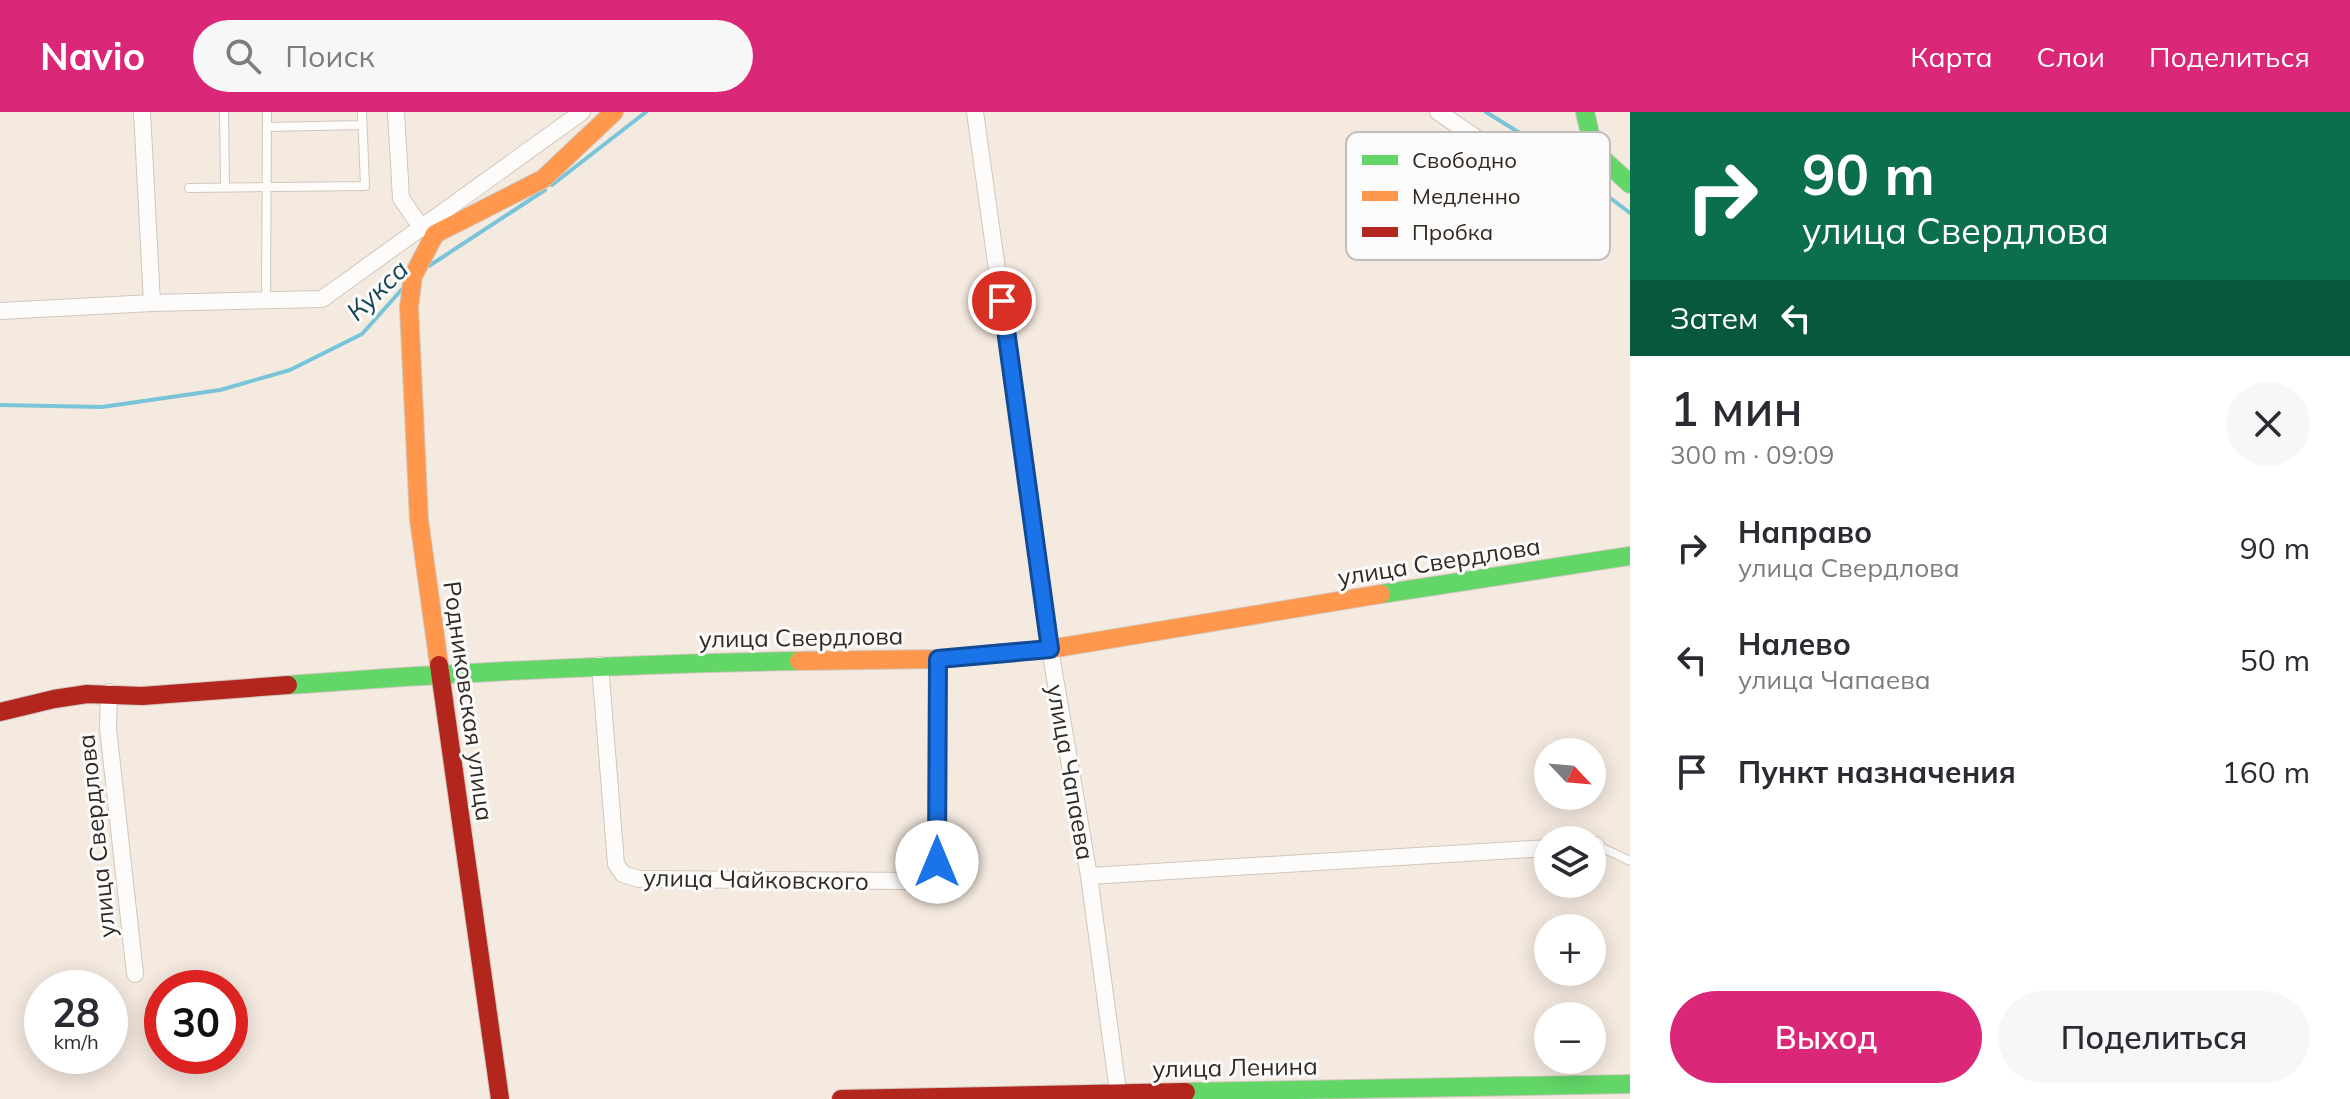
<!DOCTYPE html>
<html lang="ru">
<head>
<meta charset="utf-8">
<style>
  :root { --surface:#fff; --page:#f7f7f7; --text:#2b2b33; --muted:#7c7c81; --accent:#db2777 }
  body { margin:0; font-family:Mulish,sans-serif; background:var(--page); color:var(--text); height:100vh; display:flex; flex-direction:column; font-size:30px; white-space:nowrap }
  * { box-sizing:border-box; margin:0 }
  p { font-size:26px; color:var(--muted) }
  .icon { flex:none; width:44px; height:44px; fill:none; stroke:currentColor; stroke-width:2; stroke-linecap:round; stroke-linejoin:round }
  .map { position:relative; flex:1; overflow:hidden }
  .panel { display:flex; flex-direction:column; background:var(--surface); width:720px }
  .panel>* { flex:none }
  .guide { background:#0b6e4f; color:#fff; overflow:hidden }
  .needle { width:52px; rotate:116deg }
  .tools { position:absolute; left:1534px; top:626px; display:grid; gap:16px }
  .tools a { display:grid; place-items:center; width:72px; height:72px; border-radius:50%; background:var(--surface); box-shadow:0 4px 20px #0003; font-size:40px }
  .speed { position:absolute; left:24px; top:858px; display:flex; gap:16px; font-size:40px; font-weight:700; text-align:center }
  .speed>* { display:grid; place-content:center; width:104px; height:104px; border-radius:50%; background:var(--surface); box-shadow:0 4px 20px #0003; line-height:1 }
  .speed small { font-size:20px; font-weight:400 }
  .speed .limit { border:12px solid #d22; background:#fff; color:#111 }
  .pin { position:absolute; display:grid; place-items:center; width:68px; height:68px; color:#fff; margin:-34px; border:4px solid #fff; border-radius:50%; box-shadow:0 2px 8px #0007 }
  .me { position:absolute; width:88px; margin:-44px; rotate:0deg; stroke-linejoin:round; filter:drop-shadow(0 0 6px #0008) }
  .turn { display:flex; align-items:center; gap:28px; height:168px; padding:0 40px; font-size:36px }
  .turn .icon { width:104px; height:104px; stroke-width:2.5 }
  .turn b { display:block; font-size:56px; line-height:68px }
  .then { display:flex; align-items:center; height:76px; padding:0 40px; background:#0003; gap:16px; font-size:30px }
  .round { display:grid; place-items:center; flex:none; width:84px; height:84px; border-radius:42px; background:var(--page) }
  .headline { display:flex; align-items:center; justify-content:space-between; height:136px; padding:0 40px }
  h1 { font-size:48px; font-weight:600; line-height:60px }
  .primary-button { display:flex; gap:16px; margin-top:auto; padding:16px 40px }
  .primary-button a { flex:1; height:92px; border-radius:48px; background:var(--accent); color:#fff; font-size:32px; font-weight:600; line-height:92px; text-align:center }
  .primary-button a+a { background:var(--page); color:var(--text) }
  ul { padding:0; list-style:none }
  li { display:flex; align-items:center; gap:24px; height:112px; padding:0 40px }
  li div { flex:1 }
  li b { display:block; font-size:30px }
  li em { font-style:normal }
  header { display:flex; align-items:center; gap:48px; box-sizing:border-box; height:112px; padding:0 40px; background:var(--accent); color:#fff }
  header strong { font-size:38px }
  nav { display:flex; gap:44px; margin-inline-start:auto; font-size:28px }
  .search { width:560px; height:72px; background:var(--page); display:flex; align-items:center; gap:20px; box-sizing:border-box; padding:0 28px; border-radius:44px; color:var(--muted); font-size:30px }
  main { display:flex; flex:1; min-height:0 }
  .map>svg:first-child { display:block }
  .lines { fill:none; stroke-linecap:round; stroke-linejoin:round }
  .stream { stroke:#7ac4d9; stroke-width:4 }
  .lane-casing { stroke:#d0c6bd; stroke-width:10 }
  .street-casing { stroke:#d0c6bd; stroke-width:18 }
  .fast-casing { stroke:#d0c6bd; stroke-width:20 }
  .slow-casing { stroke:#d0c6bd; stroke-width:20 }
  .jam-casing { stroke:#d0c6bd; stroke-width:20 }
  .lane { stroke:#fefcfa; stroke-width:8 }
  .street { stroke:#fefcfa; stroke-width:16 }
  .fast { stroke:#63d668; stroke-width:18 }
  .slow { stroke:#ff974d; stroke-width:18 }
  .jam { stroke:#b3261e; stroke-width:18 }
  .route-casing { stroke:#114b97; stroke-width:20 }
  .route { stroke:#1a73e8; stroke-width:14 }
  .labels { text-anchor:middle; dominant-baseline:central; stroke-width:6; stroke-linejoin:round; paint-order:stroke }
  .street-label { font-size:24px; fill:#322920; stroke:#fbfbfb }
  .water-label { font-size:26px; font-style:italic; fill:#174655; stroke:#fbfbfb }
  .key { fill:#fbfbfb; stroke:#bfbcb9; stroke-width:2 }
  .key-label { font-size:22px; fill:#322920 }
</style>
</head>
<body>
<header>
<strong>Navio</strong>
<div class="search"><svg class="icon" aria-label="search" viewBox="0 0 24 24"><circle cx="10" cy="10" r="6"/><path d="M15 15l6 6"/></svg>Поиск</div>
<nav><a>Карта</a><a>Слои</a><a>Поделиться</a></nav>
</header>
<main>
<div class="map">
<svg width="1630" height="987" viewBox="0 0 1630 987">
  <rect width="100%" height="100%" fill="#f5eae0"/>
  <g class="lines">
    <path class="stream" d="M1486,0L1565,49
      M1572,57L1630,101
      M552,73L646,0
      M429,154L545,78
      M0,293L102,295L220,278L290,258L362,222L404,175"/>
    <g class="lane-casing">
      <path id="lane" d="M224,0L225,76
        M267,15L362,13
        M189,76L365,74L362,0
        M266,188L267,0
        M1596,733L1630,749"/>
    </g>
    <g class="street-casing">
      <path id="street" d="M142,0L152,191
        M396,0L401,86L420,114L430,119
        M975,0L1050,537L1089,764L1119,987
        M1438,0L1519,55L1565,56L1594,39
        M0,199L152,191L322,187L582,0
        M600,553L616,752L623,762L639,767L915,769L931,763L937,750L938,547
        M109,580L108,616L135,862
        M1592,733H1596
        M1089,764L1548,736"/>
    </g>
    <g class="fast-casing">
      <path id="fast" d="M1585,0L1594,39L1630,72
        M1381,482L1630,444
        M288,573C458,560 628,552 799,549
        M1186,980L1630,972"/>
    </g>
    <g class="slow-casing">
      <path id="slow" d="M799,549L938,547L1050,537L1381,482
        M439,553L419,408L409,195L413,164L435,122L543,67L614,0"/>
    </g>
    <g class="jam-casing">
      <path id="jam" d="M439,553L500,987
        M0,600L54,587L87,582L142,584L288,573
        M841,987L1186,980"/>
    </g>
    <use href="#lane" class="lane"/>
    <use href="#street" class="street"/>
    <use href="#fast" class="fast"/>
    <use href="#slow" class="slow"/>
    <use href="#jam" class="jam"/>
  </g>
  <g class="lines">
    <g class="route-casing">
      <path id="route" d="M937,750L938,547L1050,537L1002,189"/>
    </g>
    <use href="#route" class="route"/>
  </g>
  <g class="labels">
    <g class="street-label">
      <text transform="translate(1439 449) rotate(-9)">улица Свердлова</text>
      <text transform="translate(801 525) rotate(-1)">улица Свердлова</text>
      <text transform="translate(469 589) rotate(82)">Родниковская улица</text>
      <text transform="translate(1071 660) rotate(80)">улица Чапаева</text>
      <text transform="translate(96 724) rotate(-96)">улица Свердлова</text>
      <text transform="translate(756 767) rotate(1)">улица Чайковского</text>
      <text transform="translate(1235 955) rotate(-1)">улица Ленина</text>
    </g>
    <g class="water-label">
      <text transform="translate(377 178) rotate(-44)">Кукса</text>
    </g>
  </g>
  <rect x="1346" y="20" width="264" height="128" rx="12" class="key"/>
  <rect x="1362" y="43" width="36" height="10" fill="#63d668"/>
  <rect x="1362" y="79" width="36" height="10" fill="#ff974d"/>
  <rect x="1362" y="115" width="36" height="10" fill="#b3261e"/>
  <g class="key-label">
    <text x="1412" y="56">Свободно</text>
    <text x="1412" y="92">Медленно</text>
    <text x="1412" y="128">Пробка</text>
  </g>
</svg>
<div class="tools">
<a><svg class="needle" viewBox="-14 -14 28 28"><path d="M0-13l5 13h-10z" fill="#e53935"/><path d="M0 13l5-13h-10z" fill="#7c7c81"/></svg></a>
<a><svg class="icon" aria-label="layers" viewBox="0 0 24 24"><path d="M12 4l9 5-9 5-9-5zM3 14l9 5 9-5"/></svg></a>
<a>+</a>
<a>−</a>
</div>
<div class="speed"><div>28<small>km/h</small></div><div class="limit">30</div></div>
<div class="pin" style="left:1002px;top:189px;background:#d93025"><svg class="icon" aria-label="arrive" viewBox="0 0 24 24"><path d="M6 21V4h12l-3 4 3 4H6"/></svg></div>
<svg class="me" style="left:937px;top:750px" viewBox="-20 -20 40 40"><circle r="19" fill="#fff"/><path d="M0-13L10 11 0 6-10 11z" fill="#1a73e8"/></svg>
</div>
<section class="panel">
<div class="guide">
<div class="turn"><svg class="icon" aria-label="right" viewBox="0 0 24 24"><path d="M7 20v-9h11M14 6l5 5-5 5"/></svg><div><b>90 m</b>улица Свердлова</div></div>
<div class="then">Затем<svg class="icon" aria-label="left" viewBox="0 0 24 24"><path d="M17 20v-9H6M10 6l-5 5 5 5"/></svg></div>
</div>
<div class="headline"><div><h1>1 мин</h1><p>300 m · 09:09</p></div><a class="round"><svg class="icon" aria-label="close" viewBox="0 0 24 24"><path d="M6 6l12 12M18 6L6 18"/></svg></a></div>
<ul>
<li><svg class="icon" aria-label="right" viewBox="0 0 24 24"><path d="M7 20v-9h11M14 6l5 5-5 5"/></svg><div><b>Направо</b><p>улица Свердлова</p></div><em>90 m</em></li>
<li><svg class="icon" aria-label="left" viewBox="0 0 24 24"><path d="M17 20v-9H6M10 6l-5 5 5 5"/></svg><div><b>Налево</b><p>улица Чапаева</p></div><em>50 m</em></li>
<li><svg class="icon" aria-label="arrive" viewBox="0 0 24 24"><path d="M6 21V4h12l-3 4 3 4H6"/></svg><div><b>Пункт назначения</b></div><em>160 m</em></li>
</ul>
<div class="primary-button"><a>Выход</a><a>Поделиться</a></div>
</section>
</main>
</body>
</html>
